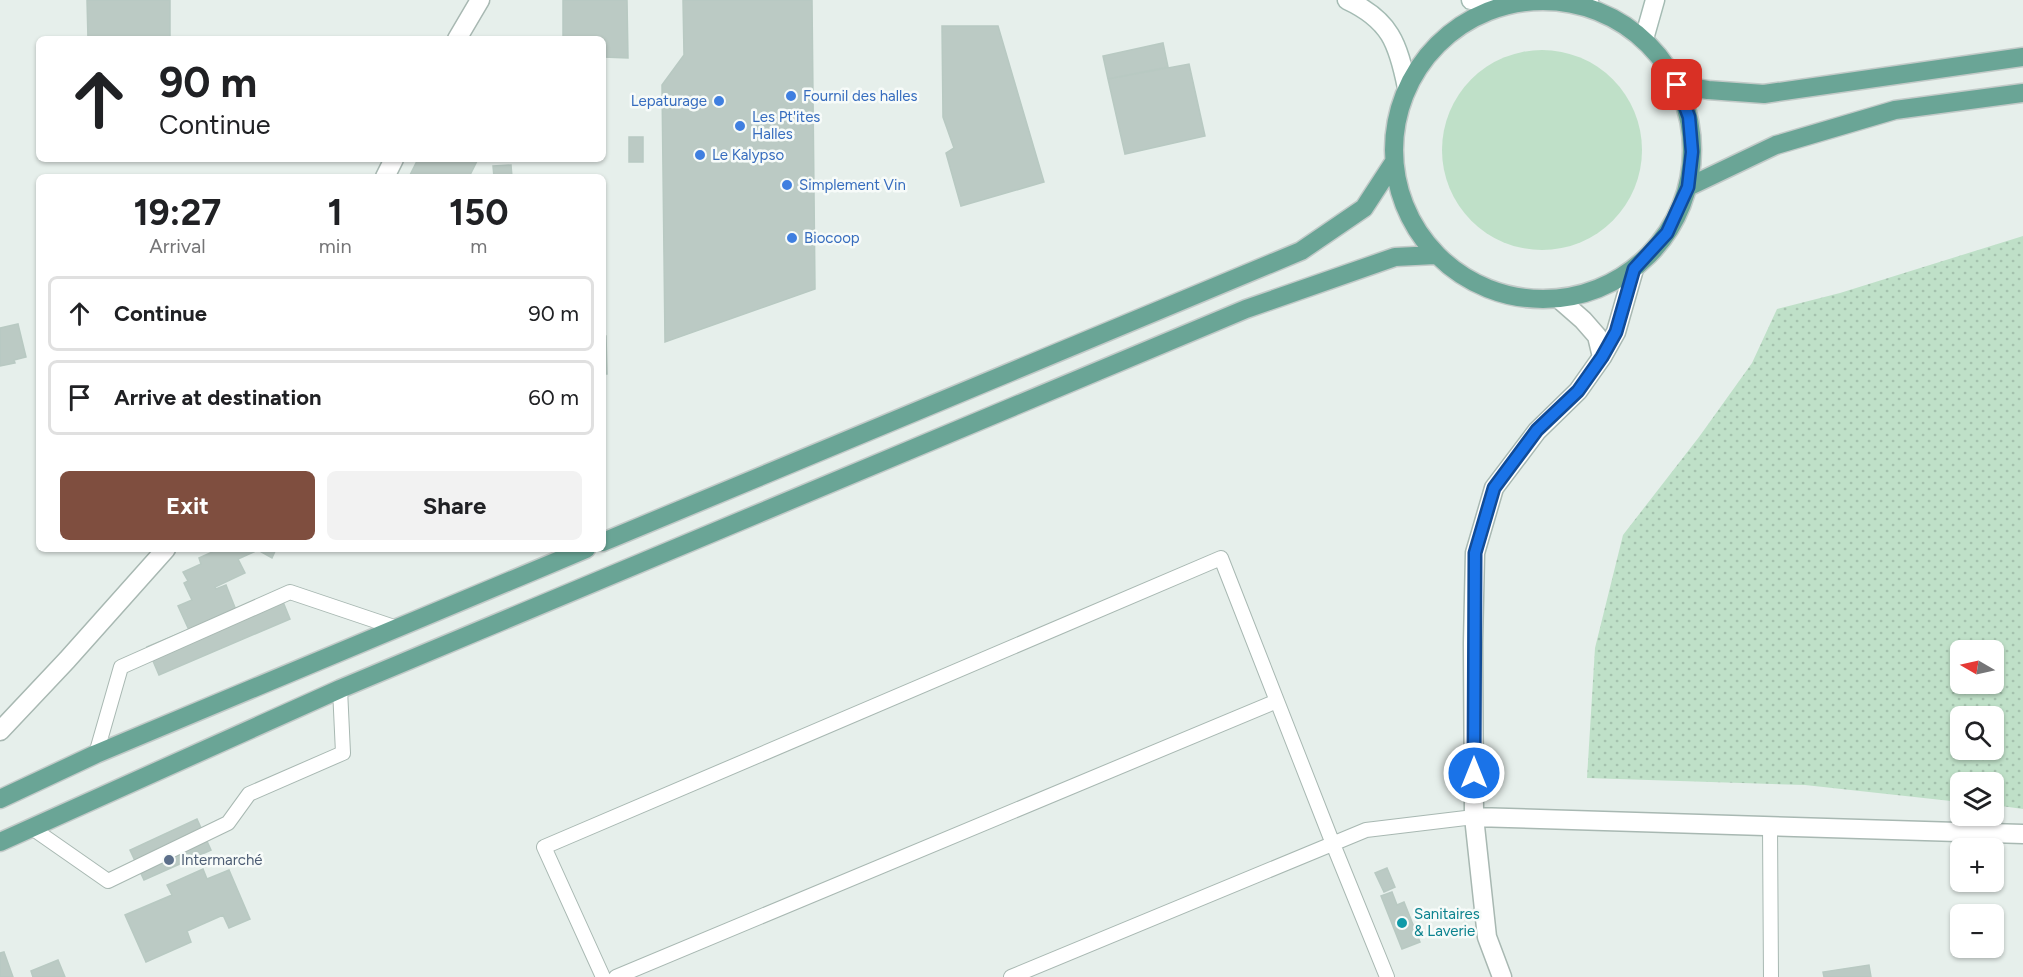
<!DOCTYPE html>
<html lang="en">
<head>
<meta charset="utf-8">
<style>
  :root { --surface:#fff; --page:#f2f2f2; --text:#202124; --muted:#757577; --line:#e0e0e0; --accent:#7f4e3f }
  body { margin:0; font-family:Figtree,sans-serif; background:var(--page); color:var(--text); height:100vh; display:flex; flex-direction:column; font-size:22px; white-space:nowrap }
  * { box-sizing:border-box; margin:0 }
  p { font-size:20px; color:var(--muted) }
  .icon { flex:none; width:33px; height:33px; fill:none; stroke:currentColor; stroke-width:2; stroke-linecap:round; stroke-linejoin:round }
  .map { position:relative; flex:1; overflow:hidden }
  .side { position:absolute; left:36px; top:174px; width:570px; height:378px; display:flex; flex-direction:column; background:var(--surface); border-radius:9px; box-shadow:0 2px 4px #0004 }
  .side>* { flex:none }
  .guide { position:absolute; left:36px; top:36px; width:570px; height:126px; border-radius:9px; box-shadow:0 2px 4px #0004; background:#fff; color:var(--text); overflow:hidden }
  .needle { width:39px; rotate:279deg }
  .buttons { position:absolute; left:1950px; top:640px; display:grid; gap:12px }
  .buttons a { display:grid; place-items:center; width:54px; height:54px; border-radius:9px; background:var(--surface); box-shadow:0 2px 4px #0004; font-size:30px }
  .pin { position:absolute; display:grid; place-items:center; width:51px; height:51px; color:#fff; margin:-26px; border-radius:12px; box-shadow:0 3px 9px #0006 }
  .me { position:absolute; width:66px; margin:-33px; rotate:0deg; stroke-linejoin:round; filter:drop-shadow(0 0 4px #0008) }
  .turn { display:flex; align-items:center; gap:21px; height:126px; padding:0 24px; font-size:27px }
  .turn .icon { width:78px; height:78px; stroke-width:2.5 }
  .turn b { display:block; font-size:42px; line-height:51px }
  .eta { display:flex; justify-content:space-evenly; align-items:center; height:102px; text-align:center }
  .eta b { font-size:36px; font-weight:700; line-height:42px }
  .primary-button { display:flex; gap:12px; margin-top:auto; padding:12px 24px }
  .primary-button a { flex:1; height:69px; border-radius:9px; background:var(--accent); color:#fff; font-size:24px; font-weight:700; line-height:69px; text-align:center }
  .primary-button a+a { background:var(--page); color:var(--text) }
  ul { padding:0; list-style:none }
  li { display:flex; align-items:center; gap:18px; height:75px; margin:0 12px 9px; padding:0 12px; border:3px solid var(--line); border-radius:9px }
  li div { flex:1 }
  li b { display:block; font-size:22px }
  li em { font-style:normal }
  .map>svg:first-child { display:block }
  .grass { fill:#bfe0c8 }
  .park { fill:url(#park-dots); fill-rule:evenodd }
  .building { fill:#bbcac4; stroke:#b8c9c2; stroke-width:1.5 }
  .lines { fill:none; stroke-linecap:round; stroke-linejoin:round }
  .service-casing { stroke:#a8b8b2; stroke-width:16 }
  .minor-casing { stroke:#a8b8b2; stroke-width:21 }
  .secondary-casing { stroke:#a4bbb3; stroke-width:21 }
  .primary-casing { stroke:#c2cac8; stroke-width:21 }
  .service { stroke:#fff; stroke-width:14 }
  .minor { stroke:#fff; stroke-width:18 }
  .secondary { stroke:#fff; stroke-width:18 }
  .primary { stroke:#6aa596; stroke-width:18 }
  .route-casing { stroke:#114b97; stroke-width:15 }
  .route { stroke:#1a73e8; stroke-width:10 }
  .shop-dot { fill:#3f7fe0; stroke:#f7fbf9; stroke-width:2 }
  .service-dot { fill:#5c6f8a; stroke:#f7fbf9; stroke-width:2 }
  .culture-dot { fill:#0f9aa8; stroke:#f7fbf9; stroke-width:2 }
  .labels { text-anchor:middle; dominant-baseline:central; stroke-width:5; stroke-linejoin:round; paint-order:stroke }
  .shop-label { font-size:15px; fill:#366cbe; stroke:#f7fbf9; text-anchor:start }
  .service-label { font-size:15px; fill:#4e5e75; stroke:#f7fbf9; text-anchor:start }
  .culture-label { font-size:15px; fill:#0d838f; stroke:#f7fbf9; text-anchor:start }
</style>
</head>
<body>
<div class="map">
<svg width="2023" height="977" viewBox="0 0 2023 977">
  <defs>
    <pattern id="park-dots" width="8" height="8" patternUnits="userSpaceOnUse" patternTransform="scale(1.5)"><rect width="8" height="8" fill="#bfe0c8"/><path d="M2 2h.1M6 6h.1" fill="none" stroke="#a4c1ad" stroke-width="1.8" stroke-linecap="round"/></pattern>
  </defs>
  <rect width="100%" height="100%" fill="#e6efeb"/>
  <path class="grass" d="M1442 150a100 100 0 1 1 200 0a100 100 0 1 1-200 0Z"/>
  <path class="park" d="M2023,236V809L1994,805V783H1960V802L1805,785L1587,778L1595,648L1623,535L1699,437L1752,363L1777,309L1840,293ZM1960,651H1994V684H1960ZM1960,717H1994V750H1960Z"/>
  <path class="building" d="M87,0H170V39H88Z
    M563,0H627L628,58L603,57V39H563Z
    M683,0H812L815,289L665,342L662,85L684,55Z
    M942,26H998L1044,182L961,206L946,153L954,148L943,117Z
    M1163,43L1168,67L1108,79L1103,56Z
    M1189,64L1205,136L1125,154L1108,79Z
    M629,137H643V162H629Z
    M418,159H478L469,177H409Z
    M511,165L512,177H494L493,166Z
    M18,324L26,357L14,360L15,363L0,366V328Z
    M603,336H606L607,374H603Z
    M219,549H276L272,558L258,550L238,559L245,573L215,587L216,589L226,585L236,610L189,630L178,606L192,600L184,583L188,581L183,572L201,564L199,558Z
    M279,592L290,619L159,675L147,647Z
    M197,819L211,850L144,880L130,850Z
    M1387,868L1395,887L1384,892L1375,873Z
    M203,869L207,879L229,870L250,919L229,928L223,915L187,931L191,942L146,962L125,915L172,895L167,885Z
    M1392,892L1397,905L1404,902L1420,942L1402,949L1381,896Z
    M4,952L13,977H0V953Z
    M58,960L65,977H33L31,971Z
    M1869,965L1871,977H1824L1823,972Z"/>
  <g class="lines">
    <g class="service-casing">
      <path id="service" d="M96,754L121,667L290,592L397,628
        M1770,827L1771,977
        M32,828L108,881L228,823L249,794L343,753L340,689
        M603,977L544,847L1221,558L1333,844L1387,977
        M616,977L1277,701
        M1011,977L1366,830L1474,817"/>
    </g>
    <g class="minor-casing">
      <path id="minor" d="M457,39L480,0
        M385,177L394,159
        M1559,299L1583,320L1597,336L1602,357
        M0,731L67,660L166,549
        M1474,817L2023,834
        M1502,977L1487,937L1474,817L1473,643L1475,553L1494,488L1537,431L1578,391L1602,357L1616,332L1634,269"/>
    </g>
    <g class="secondary-casing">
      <path id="secondary" d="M1347,0C1390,20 1398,43 1407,88
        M1471,0L1500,6
        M1577,4L1589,0
        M1644,39L1655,0"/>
    </g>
    <g class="primary-casing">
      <path id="primary" d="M1394 150a149 149 0 1 1 298 0a149 149 0 1 1-298 0Z
        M1677,85L1708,90L1764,94L2023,57
        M1688,187L1776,145L1895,110L2023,93
        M603,542L1301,251L1364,208L1394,162
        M0,799L96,754L586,549
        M0,842L340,689L1246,309L1395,257L1435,255"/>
    </g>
    <use href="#service" class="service"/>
    <use href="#minor" class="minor"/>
    <use href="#secondary" class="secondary"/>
    <use href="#primary" class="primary"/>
  </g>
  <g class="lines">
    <g class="route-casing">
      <path id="route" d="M1474,773L1475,553L1494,488L1537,430L1578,391L1602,357L1616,332L1634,269L1667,233L1688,187L1692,152L1689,117L1677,85"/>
    </g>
    <use href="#route" class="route"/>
  </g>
  <g class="shop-dot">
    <circle cx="791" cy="96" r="6"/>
    <circle cx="719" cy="101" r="6"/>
    <circle cx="740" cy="126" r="6"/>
    <circle cx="700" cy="155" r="6"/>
    <circle cx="787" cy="185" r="6"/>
    <circle cx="792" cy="238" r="6"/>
  </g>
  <circle class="service-dot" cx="169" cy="860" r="6"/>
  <circle class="culture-dot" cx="1402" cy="923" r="6"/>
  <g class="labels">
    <g class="shop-label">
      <text x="803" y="96">Fournil des halles</text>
      <text x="707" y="101" text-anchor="end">Lepaturage</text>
      <text x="752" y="117">Les Pt'ites<tspan x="752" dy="17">Halles</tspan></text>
      <text x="712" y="155">Le Kalypso</text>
      <text x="799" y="185">Simplement Vin</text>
      <text x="804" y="238">Biocoop</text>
    </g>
    <g class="service-label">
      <text x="181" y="860">Intermarché</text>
    </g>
    <g class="culture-label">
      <text x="1414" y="914">Sanitaires<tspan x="1414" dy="17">&amp; Laverie</tspan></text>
    </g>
  </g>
</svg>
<div class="buttons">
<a><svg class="needle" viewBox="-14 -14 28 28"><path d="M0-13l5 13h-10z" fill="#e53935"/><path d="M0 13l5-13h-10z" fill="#757577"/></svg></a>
<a><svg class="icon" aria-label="search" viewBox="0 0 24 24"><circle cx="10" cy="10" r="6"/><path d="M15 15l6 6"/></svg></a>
<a><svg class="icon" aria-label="layers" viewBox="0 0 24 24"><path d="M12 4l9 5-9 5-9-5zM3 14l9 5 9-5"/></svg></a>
<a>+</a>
<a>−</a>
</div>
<div class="pin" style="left:1677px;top:85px;background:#d93025"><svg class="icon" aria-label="arrive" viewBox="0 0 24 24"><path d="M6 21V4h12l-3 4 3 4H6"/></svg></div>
<svg class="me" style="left:1474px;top:773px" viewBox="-20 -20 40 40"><circle r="17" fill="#1a73e8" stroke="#fff" stroke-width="3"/><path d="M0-11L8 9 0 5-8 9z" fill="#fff"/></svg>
<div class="guide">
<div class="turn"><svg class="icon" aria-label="ahead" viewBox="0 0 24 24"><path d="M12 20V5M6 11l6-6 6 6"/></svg><div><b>90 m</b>Continue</div></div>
</div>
<section class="side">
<div class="eta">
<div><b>19:27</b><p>Arrival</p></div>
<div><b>1</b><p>min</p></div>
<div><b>150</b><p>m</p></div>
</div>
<ul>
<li><svg class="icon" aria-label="ahead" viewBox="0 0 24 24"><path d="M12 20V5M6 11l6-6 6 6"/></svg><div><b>Continue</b></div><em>90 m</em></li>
<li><svg class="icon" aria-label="arrive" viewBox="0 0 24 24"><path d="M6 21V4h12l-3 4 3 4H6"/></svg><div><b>Arrive at destination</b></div><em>60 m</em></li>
</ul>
<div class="primary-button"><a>Exit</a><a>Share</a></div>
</section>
</div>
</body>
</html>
